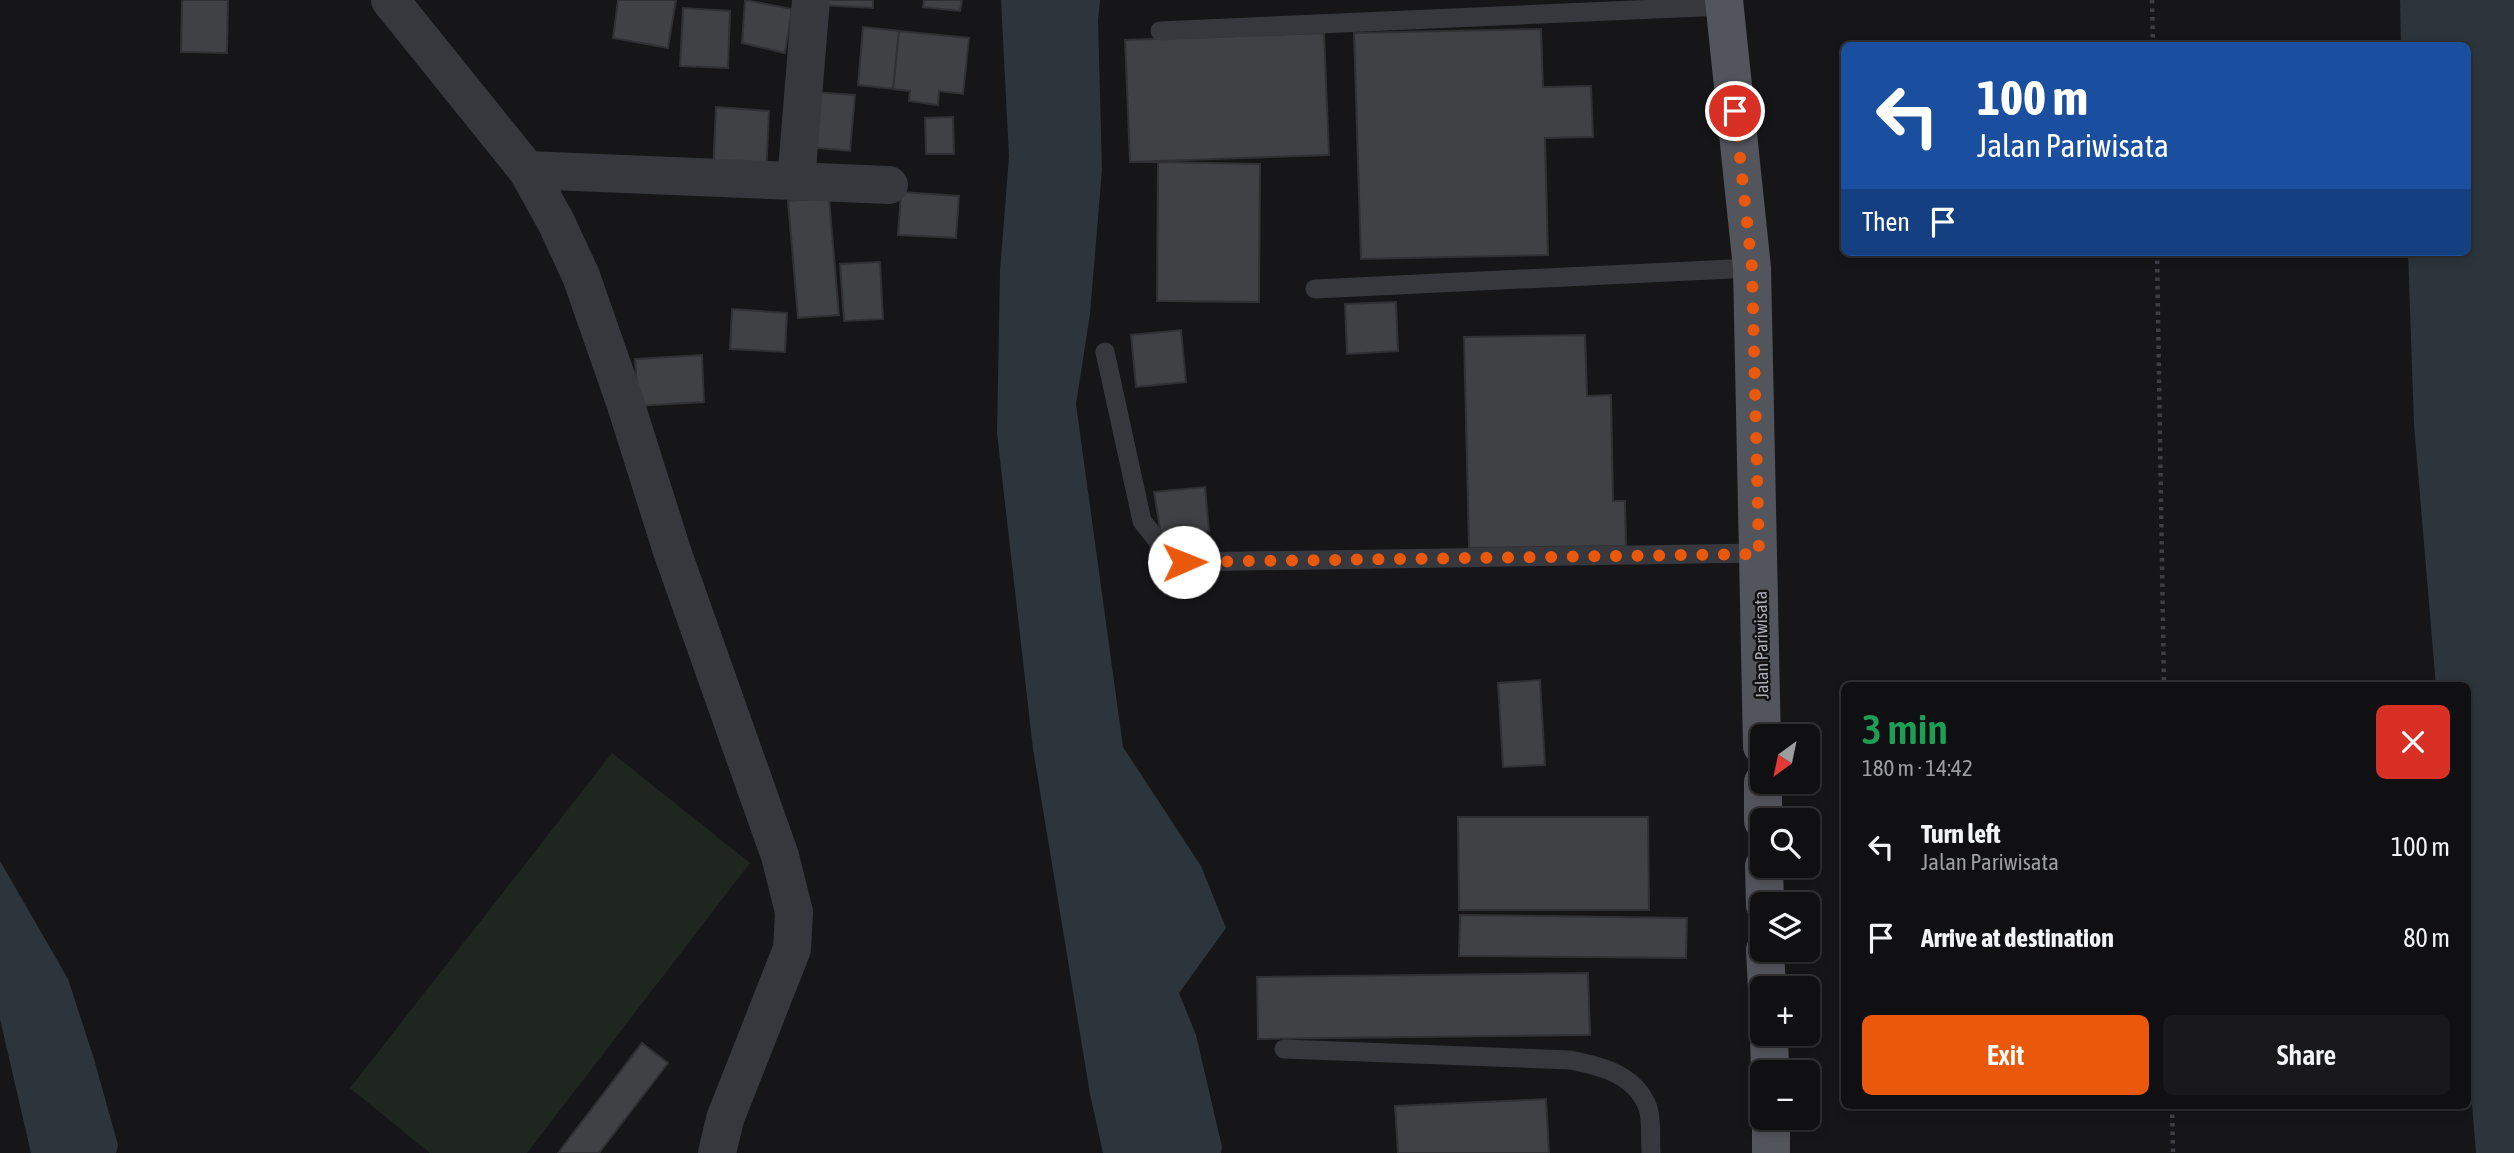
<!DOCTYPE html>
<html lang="en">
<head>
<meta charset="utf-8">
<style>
  :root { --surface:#101012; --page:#19191b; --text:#f1f3f6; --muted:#9c9d9f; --line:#303032; --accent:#ea580c }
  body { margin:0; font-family:"Asap Condensed",sans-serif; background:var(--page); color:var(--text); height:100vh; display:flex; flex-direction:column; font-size:26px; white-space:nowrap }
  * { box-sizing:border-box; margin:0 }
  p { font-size:23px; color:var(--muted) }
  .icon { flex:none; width:38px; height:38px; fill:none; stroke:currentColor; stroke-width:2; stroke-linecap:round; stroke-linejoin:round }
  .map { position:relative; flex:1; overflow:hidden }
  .details { position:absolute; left:1841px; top:682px; width:630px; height:427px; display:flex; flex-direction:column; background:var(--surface); border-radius:10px; box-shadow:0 4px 10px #0003,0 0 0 2px var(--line) }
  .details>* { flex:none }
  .top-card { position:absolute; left:1841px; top:42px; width:630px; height:214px; border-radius:10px; box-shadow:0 4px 10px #0003,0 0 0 2px var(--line); background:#1a4fa0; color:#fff; overflow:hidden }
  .needle { width:46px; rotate:213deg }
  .tools { position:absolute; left:1750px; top:724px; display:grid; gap:14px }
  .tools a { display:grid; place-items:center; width:70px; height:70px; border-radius:10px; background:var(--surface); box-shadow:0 4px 10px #0003,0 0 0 2px var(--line); font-size:35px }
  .pin { position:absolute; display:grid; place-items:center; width:60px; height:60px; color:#fff; margin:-30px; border:4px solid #fff; border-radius:50%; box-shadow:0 2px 7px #0007 }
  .me { position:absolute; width:77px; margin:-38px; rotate:89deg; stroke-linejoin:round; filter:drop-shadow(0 0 5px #0008) }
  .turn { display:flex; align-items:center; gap:24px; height:147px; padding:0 21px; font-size:32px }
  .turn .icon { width:91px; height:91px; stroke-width:2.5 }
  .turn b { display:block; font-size:49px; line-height:60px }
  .then { display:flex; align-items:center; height:66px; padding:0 21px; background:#0003; gap:14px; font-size:26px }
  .round { display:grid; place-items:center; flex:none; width:74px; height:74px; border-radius:10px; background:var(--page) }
  .headline { display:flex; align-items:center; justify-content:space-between; height:119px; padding:0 21px }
  h1 { font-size:42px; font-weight:600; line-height:52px; color:#1e9e55 }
  .action { display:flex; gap:14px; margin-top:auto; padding:14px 21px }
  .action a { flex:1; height:80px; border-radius:10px; background:var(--accent); color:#fff; font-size:28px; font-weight:600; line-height:80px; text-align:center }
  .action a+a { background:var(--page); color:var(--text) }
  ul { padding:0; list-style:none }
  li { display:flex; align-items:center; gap:21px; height:91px; padding:0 21px }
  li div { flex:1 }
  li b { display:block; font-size:26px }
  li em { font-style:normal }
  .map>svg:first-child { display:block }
  .green { fill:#1e261f }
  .water { fill:#2c353c }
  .building { fill:#404145; stroke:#303034; stroke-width:2 }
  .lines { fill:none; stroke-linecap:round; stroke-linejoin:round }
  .path { stroke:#3d3f44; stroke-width:4.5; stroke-dasharray:3.5 5; stroke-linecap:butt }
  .lane { stroke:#37383d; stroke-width:19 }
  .street { stroke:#37383d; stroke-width:38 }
  .primary { stroke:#53555c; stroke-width:38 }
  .route { stroke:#ea580c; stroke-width:12; stroke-dasharray:0 21.6 }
  .labels { text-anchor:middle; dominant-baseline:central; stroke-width:5; stroke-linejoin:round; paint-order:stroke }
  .street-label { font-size:18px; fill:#a8adb8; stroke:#111113 }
</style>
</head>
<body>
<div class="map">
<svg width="2514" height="1153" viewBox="0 0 2514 1153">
  <rect width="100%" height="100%" fill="#161618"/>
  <path class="green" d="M612,753L750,863L527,1153H430L350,1088Z"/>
  <path class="water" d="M1001,0H1100L1098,20L1102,170L1090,314L1076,404L1123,747L1201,866L1226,928L1179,993L1196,1035L1222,1147L1221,1153H1103L1090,1094L1033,749L997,433L1000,271L1009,157Z
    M2400,0H2514V1153H2476L2468,1055V686H2436L2414,424L2408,252H2468V46L2401,45Z
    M0,861L68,979L94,1059L118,1145L116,1153H31L0,1019Z"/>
  <path class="building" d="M182,0H228L227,53L181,52Z
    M618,0H676L668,48L613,38Z
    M745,0L792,9L785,53L742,43Z
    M820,0H873V8L820,5Z
    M924,0H962L960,11L923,7Z
    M683,8L730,11L728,68L680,66Z
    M863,27L899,31L893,89L858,85Z
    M1541,29L1543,87L1591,86L1593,137L1545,138L1548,255L1361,259L1354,33Z
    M899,31L969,38L963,94L939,91L938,105L909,101L910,91L893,89Z
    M1324,33L1329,155L1130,162L1125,40Z
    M813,92L855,95L850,151L808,147Z
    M716,107L769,111L766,176L713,172Z
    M953,117L954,154H926L925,118Z
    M1158,162L1260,164L1259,302L1157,301Z
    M901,192L959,196L956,238L898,235Z
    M829,198L839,315L798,318L788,201Z
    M880,262L883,319L844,321L840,264Z
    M1396,302L1398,351L1347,354L1345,304Z
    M732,309L787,313L785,352L730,349Z
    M1181,330L1186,382L1136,387L1131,335Z
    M1585,335L1587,396L1611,395L1613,501H1625L1626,546L1469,548L1464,337Z
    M702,355L704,402L638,406L635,359Z
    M1205,487L1209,531L1161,535L1154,492Z
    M1540,680L1545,765L1503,767L1498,683Z
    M1458,817H1648L1649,910H1459Z
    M1460,915L1687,918L1686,958L1459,956Z
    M1588,973L1590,1035L1258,1039L1257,977Z
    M642,1043L668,1063L599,1153H558Z
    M1546,1099L1549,1153H1398L1395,1106Z"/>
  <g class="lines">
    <path class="path" d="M2152,0L2153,46
      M2157,252L2164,686
      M2172,1106L2173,1153"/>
    <path class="lane" d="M1160,31L1724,6
      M1315,289L1752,268
      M1105,352L1142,521L1161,545L1183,562L1759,553
      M1284,1049L1570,1060C1602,1066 1636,1075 1648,1108C1652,1120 1650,1140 1651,1153"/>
    <path class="street" d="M390,0L527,170L556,222L581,276L625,402L672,551L780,856L794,912L792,949L725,1119L717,1153
      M527,170L889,185
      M796,182L811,0"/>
    <path class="primary" d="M1724,0L1752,268L1762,746
      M1763,782V821
      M1764,866L1765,905
      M1765,950L1767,989
      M1769,1034L1770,1073
      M1771,1118V1153"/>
  </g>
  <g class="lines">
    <path class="route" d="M1184,562L1759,554L1752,268L1735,111"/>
  </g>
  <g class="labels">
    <g class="street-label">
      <text transform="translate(1761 645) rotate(-91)">Jalan Pariwisata</text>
    </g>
  </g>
</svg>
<div class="tools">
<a><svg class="needle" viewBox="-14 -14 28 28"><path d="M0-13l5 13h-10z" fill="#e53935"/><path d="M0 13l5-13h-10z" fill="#9c9d9f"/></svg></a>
<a><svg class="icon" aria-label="search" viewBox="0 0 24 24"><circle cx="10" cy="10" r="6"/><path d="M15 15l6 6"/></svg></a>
<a><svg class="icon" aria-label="layers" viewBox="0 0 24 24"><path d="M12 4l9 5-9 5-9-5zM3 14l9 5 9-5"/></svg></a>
<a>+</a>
<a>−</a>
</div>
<div class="pin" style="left:1735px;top:111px;background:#d93025"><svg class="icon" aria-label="arrive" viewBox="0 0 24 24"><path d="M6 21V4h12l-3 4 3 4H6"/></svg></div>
<svg class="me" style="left:1184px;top:562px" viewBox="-20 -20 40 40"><circle r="19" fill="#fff"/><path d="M0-13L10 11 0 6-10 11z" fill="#ea580c"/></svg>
<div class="top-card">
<div class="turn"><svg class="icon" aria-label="left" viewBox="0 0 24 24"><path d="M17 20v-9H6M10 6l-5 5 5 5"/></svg><div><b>100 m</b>Jalan Pariwisata</div></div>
<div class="then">Then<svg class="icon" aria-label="arrive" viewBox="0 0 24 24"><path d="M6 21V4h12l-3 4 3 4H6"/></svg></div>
</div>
<section class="details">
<div class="headline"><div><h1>3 min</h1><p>180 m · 14:42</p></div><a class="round" style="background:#d93025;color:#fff"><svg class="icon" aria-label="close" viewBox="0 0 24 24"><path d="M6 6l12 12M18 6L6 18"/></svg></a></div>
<ul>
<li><svg class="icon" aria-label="left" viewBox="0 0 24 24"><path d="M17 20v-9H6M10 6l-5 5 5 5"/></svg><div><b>Turn left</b><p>Jalan Pariwisata</p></div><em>100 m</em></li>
<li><svg class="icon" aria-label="arrive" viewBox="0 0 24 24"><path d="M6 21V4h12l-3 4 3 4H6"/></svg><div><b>Arrive at destination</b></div><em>80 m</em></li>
</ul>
<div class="action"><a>Exit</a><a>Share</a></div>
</section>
</div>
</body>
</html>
